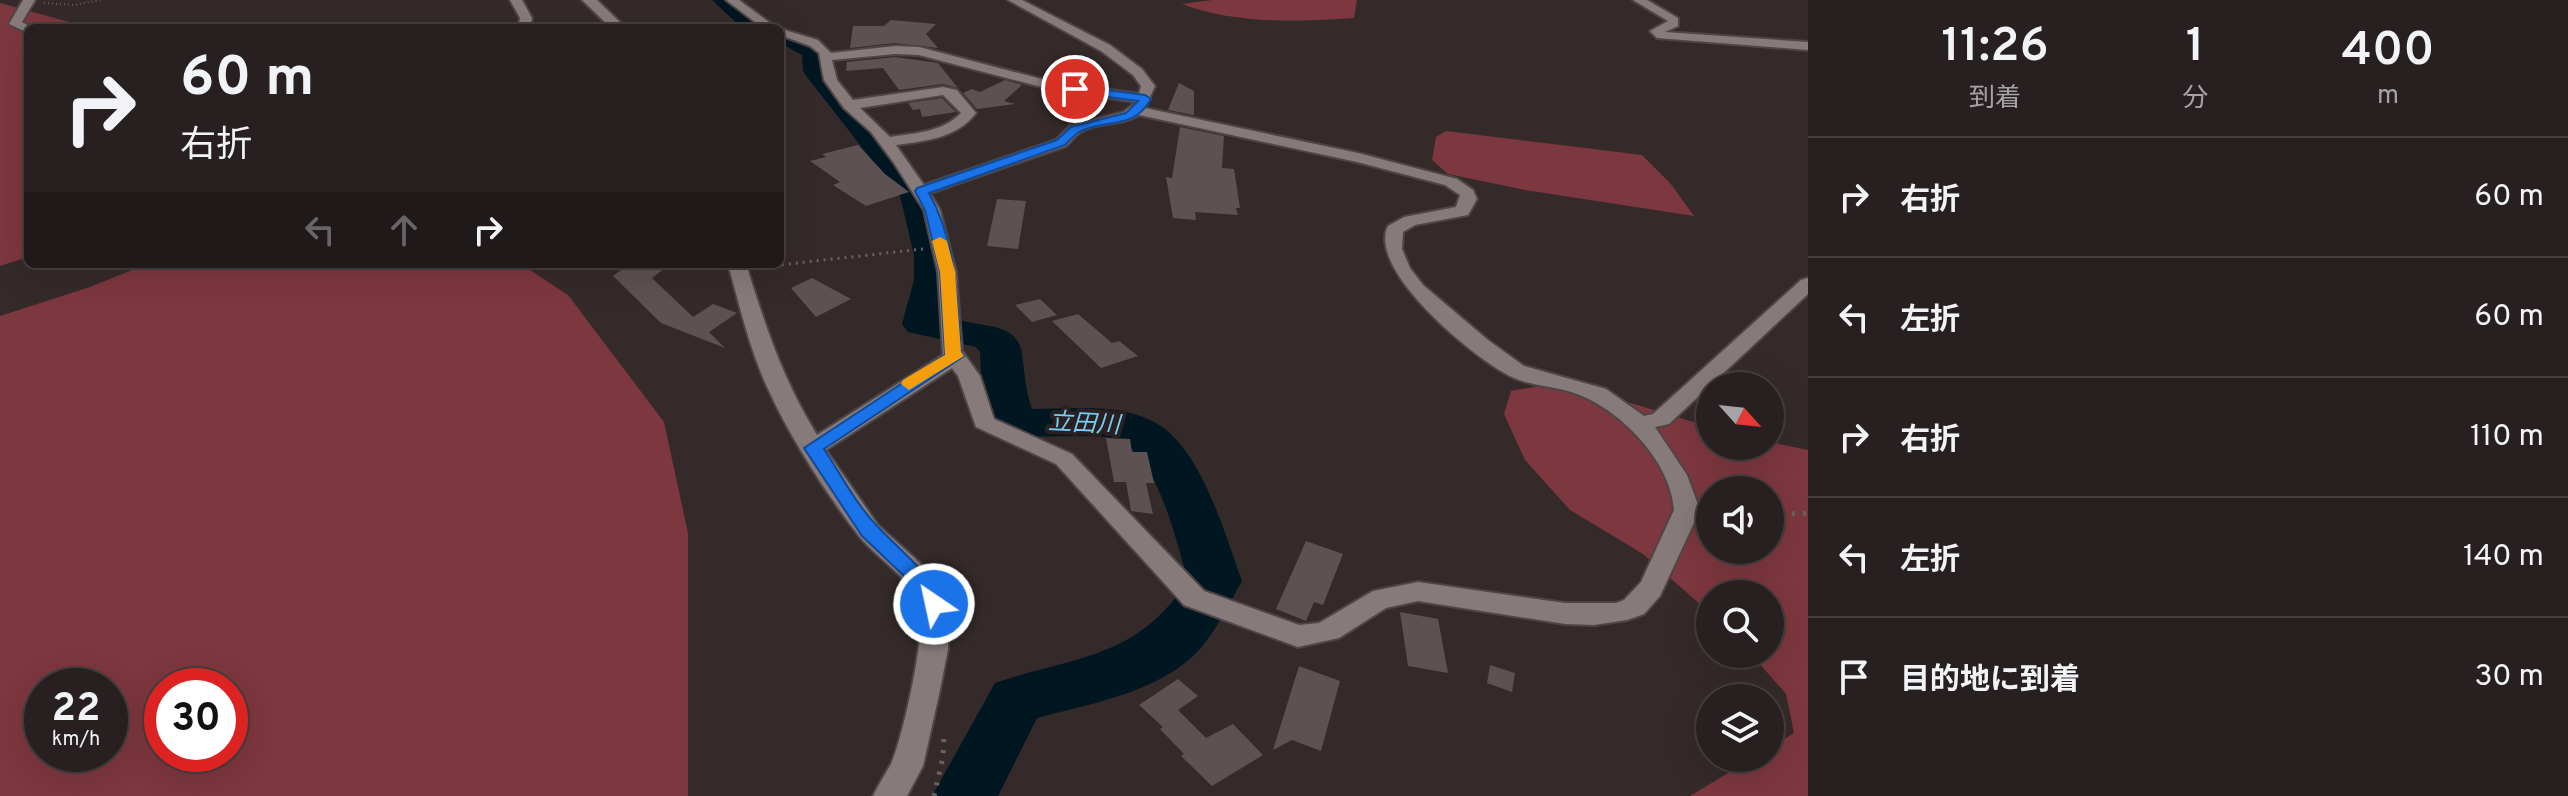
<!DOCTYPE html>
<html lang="ja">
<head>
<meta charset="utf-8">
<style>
  :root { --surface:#282020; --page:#342d2d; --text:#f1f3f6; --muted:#a5a3a5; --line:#443e3e }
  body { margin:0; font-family:Overpass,"Noto Sans JP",sans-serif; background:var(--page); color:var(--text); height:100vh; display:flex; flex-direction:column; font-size:30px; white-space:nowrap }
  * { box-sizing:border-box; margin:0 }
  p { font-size:26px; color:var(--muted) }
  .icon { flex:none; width:44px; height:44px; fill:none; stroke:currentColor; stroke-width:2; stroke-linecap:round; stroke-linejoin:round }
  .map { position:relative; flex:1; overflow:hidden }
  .sheet { display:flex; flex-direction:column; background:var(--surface); width:760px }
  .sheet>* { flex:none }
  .top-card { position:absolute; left:24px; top:24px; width:760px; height:244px; border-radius:12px; box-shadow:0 8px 32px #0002,0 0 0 2px var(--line); background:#282020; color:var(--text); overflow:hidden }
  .needle { width:52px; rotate:117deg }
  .controls { position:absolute; left:1696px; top:372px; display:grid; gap:16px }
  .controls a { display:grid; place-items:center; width:88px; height:88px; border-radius:50%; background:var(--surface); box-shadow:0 8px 32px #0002,0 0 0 2px var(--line); font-size:40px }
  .speed { position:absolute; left:24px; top:668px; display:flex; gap:16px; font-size:40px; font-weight:700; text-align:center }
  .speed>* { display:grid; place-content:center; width:104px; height:104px; border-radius:50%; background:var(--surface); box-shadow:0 8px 32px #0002,0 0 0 2px var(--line); line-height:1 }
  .speed small { font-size:20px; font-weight:400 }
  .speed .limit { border:12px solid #d22; background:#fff; color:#111 }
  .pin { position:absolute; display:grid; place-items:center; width:68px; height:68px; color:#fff; margin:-34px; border:4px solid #fff; border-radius:50%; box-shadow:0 2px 8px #0007 }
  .me { position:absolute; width:88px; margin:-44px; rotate:326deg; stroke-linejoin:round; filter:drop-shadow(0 0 6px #0008) }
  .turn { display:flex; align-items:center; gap:28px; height:168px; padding:0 24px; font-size:36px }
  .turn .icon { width:104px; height:104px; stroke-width:2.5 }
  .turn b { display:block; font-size:56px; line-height:68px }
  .lanes { display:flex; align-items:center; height:76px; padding:0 24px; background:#0003; justify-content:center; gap:40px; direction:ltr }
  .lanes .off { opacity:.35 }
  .eta { display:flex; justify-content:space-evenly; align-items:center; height:136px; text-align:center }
  .eta b { font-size:48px; font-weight:600; line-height:56px }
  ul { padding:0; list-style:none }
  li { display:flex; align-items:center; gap:24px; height:120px; padding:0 24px; border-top:2px solid var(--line) }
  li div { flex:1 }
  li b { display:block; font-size:30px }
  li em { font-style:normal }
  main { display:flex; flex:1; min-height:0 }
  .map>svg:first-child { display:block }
  .green { fill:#7d373e; fill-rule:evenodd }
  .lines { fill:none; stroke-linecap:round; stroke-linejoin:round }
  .river { fill:#001621; fill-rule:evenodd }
  .building { fill:#5d5151 }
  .minor-casing { stroke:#4e4546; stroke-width:4 }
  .path-far2 { stroke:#6b6161; stroke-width:2; stroke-dasharray:1 3; stroke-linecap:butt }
  .path-far1 { stroke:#6b6161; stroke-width:3; stroke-dasharray:2 5; stroke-linecap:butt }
  .path { stroke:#6b6161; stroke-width:5; stroke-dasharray:3 8; stroke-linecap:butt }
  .minor { fill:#877a7a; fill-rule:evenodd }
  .route { fill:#1a73e8; stroke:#114b97; stroke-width:2 }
  .slow { fill:#f59e0b }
  .labels { text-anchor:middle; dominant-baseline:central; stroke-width:8; stroke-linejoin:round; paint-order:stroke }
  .water-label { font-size:24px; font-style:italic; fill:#73d0f6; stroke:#2b2021 }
</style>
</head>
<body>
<main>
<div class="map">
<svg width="1808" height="796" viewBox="0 0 1808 796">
  <rect width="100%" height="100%" fill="#352a2a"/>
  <path class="green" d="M1212,0H1357L1354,18C1298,22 1234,24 1182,4Z
    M0,3L91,28H28V257L0,266Z
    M1446,131L1642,155L1670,183L1694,216L1525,190L1448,174L1432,160L1436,137Z
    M147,264H521L568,295L664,422L688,533V796H0V316L90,287ZM110,686V754H42V686ZM230,686V754H162V686Z
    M1545,385L1634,404L1710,427V446H1770V442L1808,450V796H1690L1753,758H1770V748L1794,733L1786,694L1751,654H1770V594H1710V613L1643,554L1570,510L1525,460L1504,414L1511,391ZM1710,490H1770V550H1710Z"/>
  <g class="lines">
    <path class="river" d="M712,0H737L768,28H742Z
      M779,28H780C807,35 825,40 829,70L932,195L950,255L952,280L944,314C952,316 960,321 968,322C989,327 1018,325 1022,354C1025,373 1025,390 1032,409C1072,409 1118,403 1154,422C1201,446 1225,535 1242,581C1229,604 1217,629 1200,649C1161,692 1090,704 1037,718L998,796H932L995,683C1075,656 1138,659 1188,580C1175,540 1156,441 1105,437C1069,434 1033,440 999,432L982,392L980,352L976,347L908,332L902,324L914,280V255L900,196L807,77L803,71L802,55L780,43Z"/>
  </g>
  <path class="building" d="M891,20L936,24L926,34L938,48L895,43L850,48L853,26H884Z
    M895,57L938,63L958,88L943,84L899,90L883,68L846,71L847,62Z
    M1005,80L1022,85L1004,101L1015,104L977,109L963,93L972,89L980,92Z
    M1179,83L1194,91V115L1168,110Z
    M942,98L956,112L922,117L920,109L913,110L908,103Z
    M1180,127L1224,136L1222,168L1234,169L1240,208H1236L1238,215L1195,212L1196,220L1173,218L1166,177L1172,178Z
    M858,145L885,174L909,192L866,206L833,185L840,182L810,161L826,157L822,154Z
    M997,199L1026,201L1018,249L987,246Z
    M629,264H670L652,278L693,317L713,304L737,313L709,332L725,348L661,323L613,276Z
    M812,278L851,299L816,317L791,288Z
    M1040,299L1057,315L1032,322L1015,305Z
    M1078,314L1112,343L1119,341L1138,356L1101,368L1052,321Z
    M1106,438L1130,439L1132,452H1147L1154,483H1146L1153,514L1131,511L1126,482H1114Z
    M1306,541L1343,554L1323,605L1314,602L1306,621L1276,609Z
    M1400,612L1438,619L1448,673L1408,666Z
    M1490,665L1515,673L1512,692L1487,683Z
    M1299,666L1340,681L1321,751L1292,740L1273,750Z
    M1178,679L1198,696L1178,710L1206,738L1233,724L1263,755L1212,786L1181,756L1184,754L1160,729L1163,727L1139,705Z"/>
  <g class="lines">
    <g class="minor-casing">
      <path id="minor" d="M23,0H35L22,22L33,28H28V33L9,24Z
        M510,0H522L532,18L530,28H518L520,18Z
        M582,0H597L626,28H611Z
        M726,0H739L777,28H763Z
        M1008,0H1022L1110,45L1142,69L1155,86L1145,108L1358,153L1457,179L1473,190L1477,199L1468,215L1415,225L1403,232L1402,249L1410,268L1423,285L1488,340L1524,366L1606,389L1644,416L1653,414L1801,280L1808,278V294L1669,424L1655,427L1687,475L1700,510L1660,596L1644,614L1627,620L1594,625L1565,624L1418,601L1386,608L1339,638L1298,647L1184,605L1056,464L976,427L958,376L952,368L826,450L878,525L920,563L948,604V649L940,690L923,766L907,796H873C878,785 885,775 891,764C902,741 928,627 919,604C908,575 877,559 859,536C827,495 791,439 769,391C750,351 740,307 728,264H746C766,328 782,378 817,435L943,355L938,272L924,210L894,163L871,132L844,108L824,80L819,53L810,46L780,35L778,28L818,40L831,53L895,46L919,47L1049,81L1139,94L1141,86L1133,75L1101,51ZM895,54L919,55L1049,89L1136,102L1124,112L1070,126L1056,140L924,185L896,145C926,141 957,138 976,113L957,90L943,87L853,100L837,80L832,60ZM943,95L961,113C943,132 915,133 890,137L860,108ZM1139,115L1357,162L1445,185L1460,195L1456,207L1404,217L1388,226C1366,270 1476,360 1512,377C1531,386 1552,386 1571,392C1617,406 1671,460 1674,510L1641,582L1624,600L1616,603H1565L1418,582L1373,591L1319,623L1299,625L1204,591L1072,454L994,419L980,376L962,351L956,272L940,210L930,193L1066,146C1071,142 1075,135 1081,132C1098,121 1121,126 1139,115Z
        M1633,0H1647L1678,18V26L1665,32L1808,42V50L1657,38L1650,31L1668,21Z"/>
    </g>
    <path class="path-far2" d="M44,3L74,5L101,0"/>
    <path class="path-far1" d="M761,267L923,249"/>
    <path class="path" d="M1770,515L1808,513
      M934,796L943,757L944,735"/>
    <use href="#minor" class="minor"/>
  </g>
  <path class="route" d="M1075,86L1145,95L1151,99C1132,132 1107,117 1079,132C1074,135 1069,141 1065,145L929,193C956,241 957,298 961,352L964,356L824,449C841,475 857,506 879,528C903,553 928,572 945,604L942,610L934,612L926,610L903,575L862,536L804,448L945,355L940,272L925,210L915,191L917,188L1057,140L1071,127L1126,113L1138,101L1071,92L1069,89Z"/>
  <path class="slow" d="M940,237L947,241L955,272L961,352L964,356L909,390L901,384L903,380L945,355L940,272L932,241Z"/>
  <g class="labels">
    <g class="water-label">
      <text transform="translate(1084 425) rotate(3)">立田川</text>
    </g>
  </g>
</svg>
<div class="controls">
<a><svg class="needle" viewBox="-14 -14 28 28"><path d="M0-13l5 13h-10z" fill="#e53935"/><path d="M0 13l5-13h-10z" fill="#a5a3a5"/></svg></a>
<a><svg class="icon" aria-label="sound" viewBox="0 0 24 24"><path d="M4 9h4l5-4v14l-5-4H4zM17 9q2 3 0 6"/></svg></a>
<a><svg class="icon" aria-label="search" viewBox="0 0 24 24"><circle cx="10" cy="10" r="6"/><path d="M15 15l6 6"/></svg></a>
<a><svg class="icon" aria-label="layers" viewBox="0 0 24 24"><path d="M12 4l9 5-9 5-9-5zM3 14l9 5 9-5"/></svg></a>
</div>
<div class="speed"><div>22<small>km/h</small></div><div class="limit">30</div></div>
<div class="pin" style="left:1075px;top:89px;background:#d93025"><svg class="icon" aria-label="arrive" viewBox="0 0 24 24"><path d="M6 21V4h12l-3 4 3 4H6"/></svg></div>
<svg class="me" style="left:934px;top:604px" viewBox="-20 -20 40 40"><circle r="17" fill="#1a73e8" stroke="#fff" stroke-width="3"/><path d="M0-11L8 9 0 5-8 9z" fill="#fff"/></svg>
<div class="top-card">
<div class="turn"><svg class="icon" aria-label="right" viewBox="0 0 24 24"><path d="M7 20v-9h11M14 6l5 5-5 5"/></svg><div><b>60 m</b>右折</div></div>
<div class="lanes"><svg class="icon off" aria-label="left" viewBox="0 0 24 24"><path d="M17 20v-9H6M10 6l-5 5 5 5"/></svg><svg class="icon off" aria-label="ahead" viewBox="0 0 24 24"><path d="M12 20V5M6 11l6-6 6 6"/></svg><svg class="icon" aria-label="right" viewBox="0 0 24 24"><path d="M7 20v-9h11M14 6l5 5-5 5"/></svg></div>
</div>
</div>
<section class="sheet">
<div class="eta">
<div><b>11:26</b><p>到着</p></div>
<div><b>1</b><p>分</p></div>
<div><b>400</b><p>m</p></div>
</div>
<ul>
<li><svg class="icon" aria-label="right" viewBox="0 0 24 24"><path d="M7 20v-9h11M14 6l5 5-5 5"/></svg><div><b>右折</b></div><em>60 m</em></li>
<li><svg class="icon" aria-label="left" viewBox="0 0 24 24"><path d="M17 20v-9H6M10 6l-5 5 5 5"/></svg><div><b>左折</b></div><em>60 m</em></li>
<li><svg class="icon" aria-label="right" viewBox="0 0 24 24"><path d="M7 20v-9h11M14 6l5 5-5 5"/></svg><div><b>右折</b></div><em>110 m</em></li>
<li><svg class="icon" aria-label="left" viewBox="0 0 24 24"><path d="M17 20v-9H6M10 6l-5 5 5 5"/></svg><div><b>左折</b></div><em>140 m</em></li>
<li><svg class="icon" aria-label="arrive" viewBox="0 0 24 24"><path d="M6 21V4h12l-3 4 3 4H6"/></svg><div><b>目的地に到着</b></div><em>30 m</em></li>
</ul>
</section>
</main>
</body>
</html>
